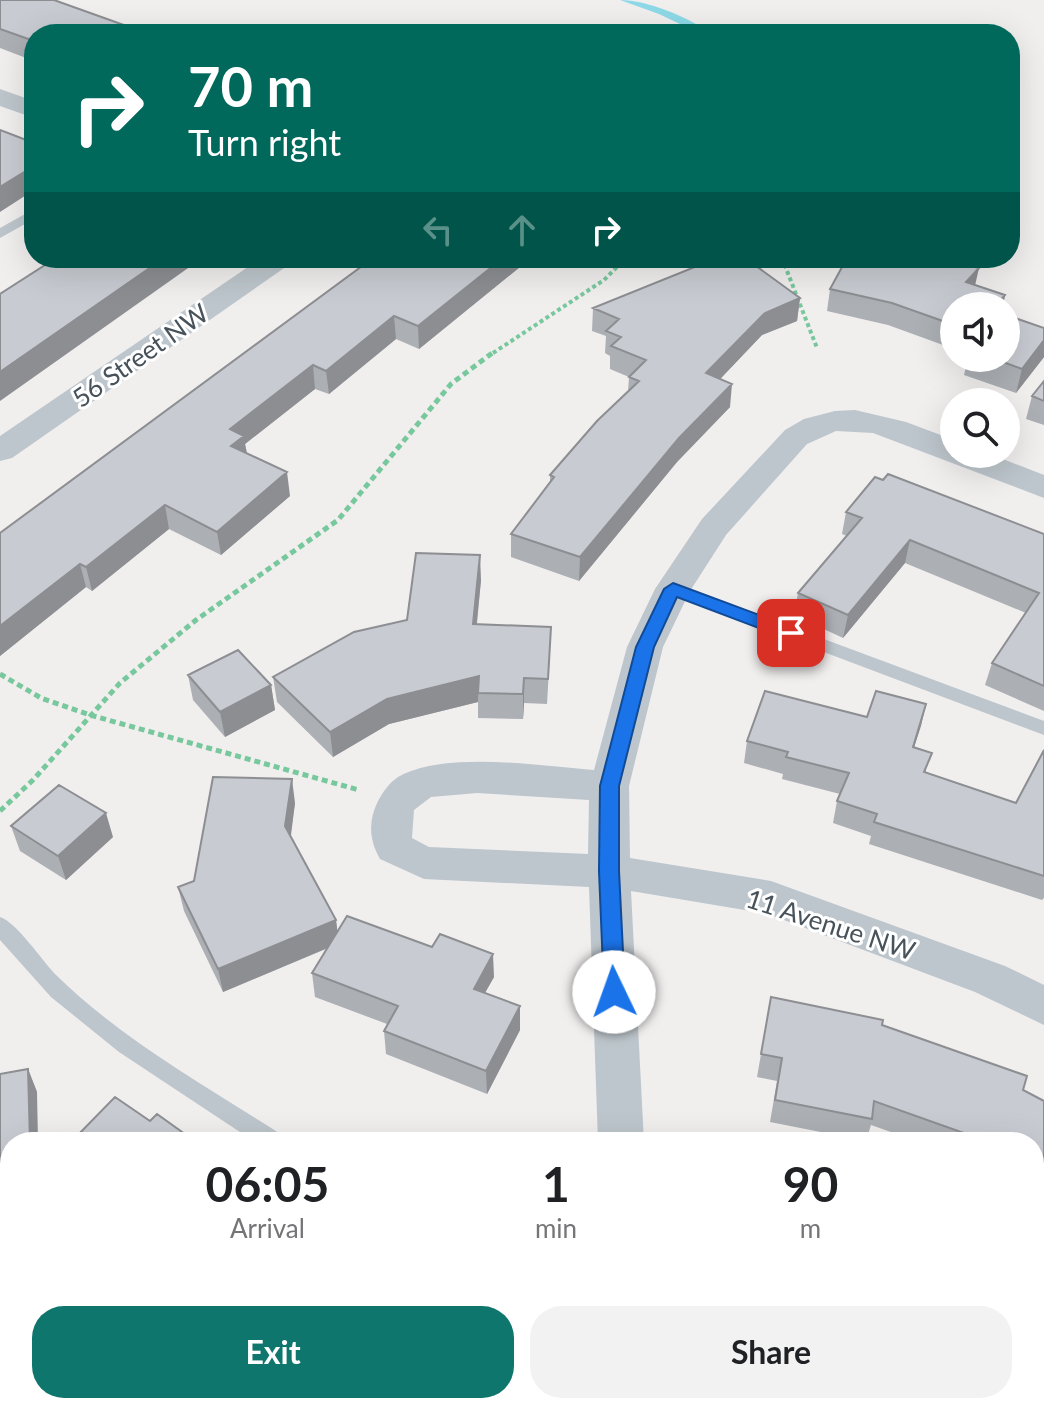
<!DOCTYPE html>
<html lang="en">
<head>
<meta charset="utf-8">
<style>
  :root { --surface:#fff; --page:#f2f2f2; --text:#202124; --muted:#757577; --accent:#0f766e }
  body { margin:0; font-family:Lato,sans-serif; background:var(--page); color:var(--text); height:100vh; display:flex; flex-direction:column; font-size:30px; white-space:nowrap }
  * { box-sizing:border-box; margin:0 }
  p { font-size:26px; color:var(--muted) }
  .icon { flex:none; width:44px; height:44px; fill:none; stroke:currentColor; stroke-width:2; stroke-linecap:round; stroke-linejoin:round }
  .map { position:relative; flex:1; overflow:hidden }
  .drawer { position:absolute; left:0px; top:1132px; width:1044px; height:282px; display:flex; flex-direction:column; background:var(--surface); border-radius:32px 32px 0 0; box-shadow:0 8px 32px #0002 }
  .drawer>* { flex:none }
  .banner { position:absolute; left:24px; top:24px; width:996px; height:244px; border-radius:32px; box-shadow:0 8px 32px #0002; background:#00695c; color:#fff; overflow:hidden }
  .buttons { position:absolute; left:940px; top:292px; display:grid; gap:16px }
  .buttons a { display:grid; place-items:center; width:80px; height:80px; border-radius:50%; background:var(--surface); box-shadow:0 8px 32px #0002; font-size:40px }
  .pin { position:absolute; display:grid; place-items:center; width:68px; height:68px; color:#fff; margin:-34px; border-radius:16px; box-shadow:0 4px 12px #0006 }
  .me { position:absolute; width:88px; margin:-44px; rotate:357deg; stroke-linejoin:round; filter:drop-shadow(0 0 6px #0008) }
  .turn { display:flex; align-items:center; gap:28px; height:168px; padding:0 32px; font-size:36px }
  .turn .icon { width:104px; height:104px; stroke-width:2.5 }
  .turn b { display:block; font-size:56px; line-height:68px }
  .lanes { display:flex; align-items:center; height:76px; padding:0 32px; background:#0003; justify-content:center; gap:40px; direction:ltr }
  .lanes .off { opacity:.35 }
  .eta { display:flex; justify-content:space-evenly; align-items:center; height:136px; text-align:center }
  .eta b { font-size:48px; font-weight:700; line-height:56px }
  .cta { display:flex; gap:16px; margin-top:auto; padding:16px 32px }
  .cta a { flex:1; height:92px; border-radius:32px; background:var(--accent); color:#fff; font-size:32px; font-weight:700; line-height:92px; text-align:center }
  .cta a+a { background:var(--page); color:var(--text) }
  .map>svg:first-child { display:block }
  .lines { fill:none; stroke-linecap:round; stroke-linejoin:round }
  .stream { fill:#8ed9e7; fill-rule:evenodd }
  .path-far1 { stroke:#78c89d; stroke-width:4; stroke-dasharray:4 3; stroke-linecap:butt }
  .path { stroke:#78c89d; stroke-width:5; stroke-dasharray:6 4; stroke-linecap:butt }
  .service { fill:#bdc6cc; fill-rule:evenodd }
  .minor { fill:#bdc6cc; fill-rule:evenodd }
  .wall { fill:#acafb4 }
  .shaded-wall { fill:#8c8e92 }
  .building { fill:#c8cbd1; stroke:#8c8e92; stroke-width:2 }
  .route { fill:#1a73e8; stroke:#114b97; stroke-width:2 }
  .labels { text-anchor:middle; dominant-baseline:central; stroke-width:6; stroke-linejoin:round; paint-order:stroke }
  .street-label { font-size:26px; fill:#47525a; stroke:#fff }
</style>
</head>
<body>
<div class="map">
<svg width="1044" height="1413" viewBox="0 0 1044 1413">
  <rect width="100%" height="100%" fill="#f1eeee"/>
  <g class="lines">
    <path class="stream" d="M620,0C648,0 690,18 712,34H701L659,14Z"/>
    <path class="path-far1" d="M782,258L817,348
      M493,353L604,280L626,258"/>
    <path class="path" d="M0,674L41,698L90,715L359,790
      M0,811L33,780L120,683L196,620L338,520L451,384L495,351"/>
    <path class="service" d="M34,209V219L0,238V228Z
      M673,583L1044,721V735L667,593L665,589Z
      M0,917C16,922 42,960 55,974C121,1039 204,1085 282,1135L285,1142H255L119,1052L51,997L0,940Z
      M644,1404H689L693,1413H648Z
      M897,1404H940L944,1413H901Z"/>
    <path class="minor" d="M0,89L34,101V118L0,106Z
      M261,258H294L290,264L12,458L0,461V436Z
      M855,410L906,422L954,440V454H990L1044,475V498L873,433L836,431L807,444L726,535L690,591L663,647L629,786L630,858L771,881L1005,966L1044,985V1025L975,992L768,914L631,891L644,1142H598L589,887L424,879L380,859C369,840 368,821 378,801C383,792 389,783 398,777C446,750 539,766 594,770L627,647L655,589L702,519L785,430L804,419L835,411ZM477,793L589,800L588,854L429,847L412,838L414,810L431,797Z
      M578,1404H630L628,1413H576Z"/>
  </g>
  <path class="wall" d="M0,0L34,34V61L0,48Z
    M373,258H531L419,349L396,339L329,394L315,389L245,444L247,453L290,496L221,555L169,529L92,591L86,587L0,656V533Z
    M975,285L1005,295L1003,306H954V349L888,325L827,311L830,289Z
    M800,298L797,321L762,335L720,379L730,407L677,462L579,581L511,557V534L550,483V475L628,392L629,377L610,369V356L605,353L606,336L592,331L593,308Z
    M1044,328V357L1016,393L964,375L968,358H1006Z
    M1044,381V425L1026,419L1032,396Z
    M846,512L1044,534V711L985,685L992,663L1026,613L905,563L843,638L794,615L798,593L847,536L842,534Z
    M481,580L477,624L550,652L547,704L524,703L523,719L478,718V702L389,724L333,757L277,702L273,677L407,620Z
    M188,675L271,685L275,710L225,737L193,700Z
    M926,704L914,748L927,773L1016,803L1044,750V898L1042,900L869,844L871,836L833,823L837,801L840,794L782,779L783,774L744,763L747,741Z
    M295,803L290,837L336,920L337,931L494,977L485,993L520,1030L487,1094L386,1054L384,1031L387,1024L315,997L312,973L326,949L223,992L184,911L178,887L194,881Z
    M11,826L113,837L66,880L20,851Z
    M771,997L882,1025L1023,1090L1044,1101V1204L1034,1198V1142H919L871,1125L866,1141L770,1122L777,1081L757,1077Z
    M28,1069L37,1092L10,1142V1190L0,1183V1074Z
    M1034,1248L1044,1254V1350L1034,1344Z"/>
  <path class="shaded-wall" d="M34,166V190L0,212V187Z
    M164,258H195L190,261L191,266L0,401V372Z
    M503,258H531L419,349L418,326Z
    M979,268L974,290L966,282Z
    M1005,295L1003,306H996Z
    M800,298L797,321L762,335L704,396L706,373L765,313Z
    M394,316L396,339L329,394L326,371Z
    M1044,340V357L1016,393L1022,369Z
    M313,365L315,389L245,444L248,459L235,469L230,429Z
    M732,384L730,407L677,462L579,581L580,557L679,438Z
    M287,472L290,496L221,555L217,532Z
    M165,505L169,529L92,591L86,567Z
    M910,540L905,563L843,638L848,615Z
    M480,555L481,580L474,649L473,624Z
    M80,564L86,587L0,656V626Z
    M479,676L478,702L389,724L333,757L330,732L387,699Z
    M524,678V703L523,719V694Z
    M271,685L275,710L225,737L220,712Z
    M926,704L921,726L907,769L913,747Z
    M292,779L295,803L289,851L285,826Z
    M106,813L113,837L66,880L58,856Z
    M336,920L339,943L223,992L218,969Z
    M493,954L494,977L474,1012V989Z
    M520,1006V1030L487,1094L486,1071Z
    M28,1069L37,1092L38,1142H30Z"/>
  <path class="building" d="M0,0H54L149,34H34V41L0,29Z
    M0,130L34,143V166L0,187Z
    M56,258H164L0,372V294Z
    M373,258H503L418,326L394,316L326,371L313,365L230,429L244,436L231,446L287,472L217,532L165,505L86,567L80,564L0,626V533Z
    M717,258H745L800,298L765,313L706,373L732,384L679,438L580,557L511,534L554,477L550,475L597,421L639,381L629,377L646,360L611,346L621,337L606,331L619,319L593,308Z
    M847,258H936L979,268L966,282L1005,295L996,306H954V325L892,303L830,289Z
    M1006,315L1044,328V340L1022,369L992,358H1006Z
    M1044,381V401L1032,396Z
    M888,474L1044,534V686L992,663L1039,593L910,540L848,615L798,593L862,518L846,512L875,477L883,480Z
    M416,553L480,555L473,624L551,627L548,679L524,678L523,694L478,693L479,676L387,699L330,732L273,677L354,632L407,620Z
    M238,650L271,685L220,712L188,675Z
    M765,691L867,717L876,691L926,704L913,747L932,753L924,772L1016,803L1044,750V876L874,822L877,814L837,801L849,773L786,757L788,752L747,741Z
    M213,777L292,779L285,826L336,920L218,969L178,887L194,881Z
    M59,785L106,813L58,856L11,826Z
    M347,916L432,947L440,934L493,954L474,989L520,1006L486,1071L384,1031L398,1006L312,973Z
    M771,997L883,1020L882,1025L1027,1076L1023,1090L1044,1101V1176L1034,1171V1142H989L874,1101L872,1119L775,1100L782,1058L761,1054Z
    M28,1069L30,1142H10V1175L0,1168V1074Z
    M115,1097L150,1121L157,1114L196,1142H71Z
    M1034,1248L1044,1254V1324L1034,1318Z
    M212,1404H422L423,1413H213Z"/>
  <path class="route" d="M673,583L797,629L800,633L791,639L785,638L677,597L654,647L619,786V871L625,992L622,998L614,1000L607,998L604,992L599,871L600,786L636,647L664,589Z"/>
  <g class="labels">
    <g class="street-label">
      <text transform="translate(140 355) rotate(-35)">56 Street NW</text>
      <text transform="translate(831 924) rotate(18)">11 Avenue NW</text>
    </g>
  </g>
</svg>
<div class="buttons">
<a><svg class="icon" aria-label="sound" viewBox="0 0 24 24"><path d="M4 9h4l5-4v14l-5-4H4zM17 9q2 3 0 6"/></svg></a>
<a><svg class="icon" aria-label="search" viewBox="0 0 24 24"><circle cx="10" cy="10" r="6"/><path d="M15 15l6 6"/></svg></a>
</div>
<div class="pin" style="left:791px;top:633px;background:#d93025"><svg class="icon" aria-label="arrive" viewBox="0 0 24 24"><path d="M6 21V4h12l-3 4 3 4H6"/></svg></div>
<svg class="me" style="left:614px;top:992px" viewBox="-20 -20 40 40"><circle r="19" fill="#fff"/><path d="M0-13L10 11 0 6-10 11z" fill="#1a73e8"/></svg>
<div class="banner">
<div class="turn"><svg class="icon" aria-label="right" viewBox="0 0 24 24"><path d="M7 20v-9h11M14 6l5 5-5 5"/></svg><div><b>70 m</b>Turn right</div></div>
<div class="lanes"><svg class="icon off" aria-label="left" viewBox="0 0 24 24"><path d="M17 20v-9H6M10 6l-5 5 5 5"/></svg><svg class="icon off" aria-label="ahead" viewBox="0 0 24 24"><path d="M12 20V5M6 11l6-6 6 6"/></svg><svg class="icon" aria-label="right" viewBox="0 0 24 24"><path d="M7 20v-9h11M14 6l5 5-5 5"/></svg></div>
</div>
<section class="drawer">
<div class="eta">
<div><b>06:05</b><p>Arrival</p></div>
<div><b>1</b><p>min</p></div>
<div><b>90</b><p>m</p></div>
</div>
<div class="cta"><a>Exit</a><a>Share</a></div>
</section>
</div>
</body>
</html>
